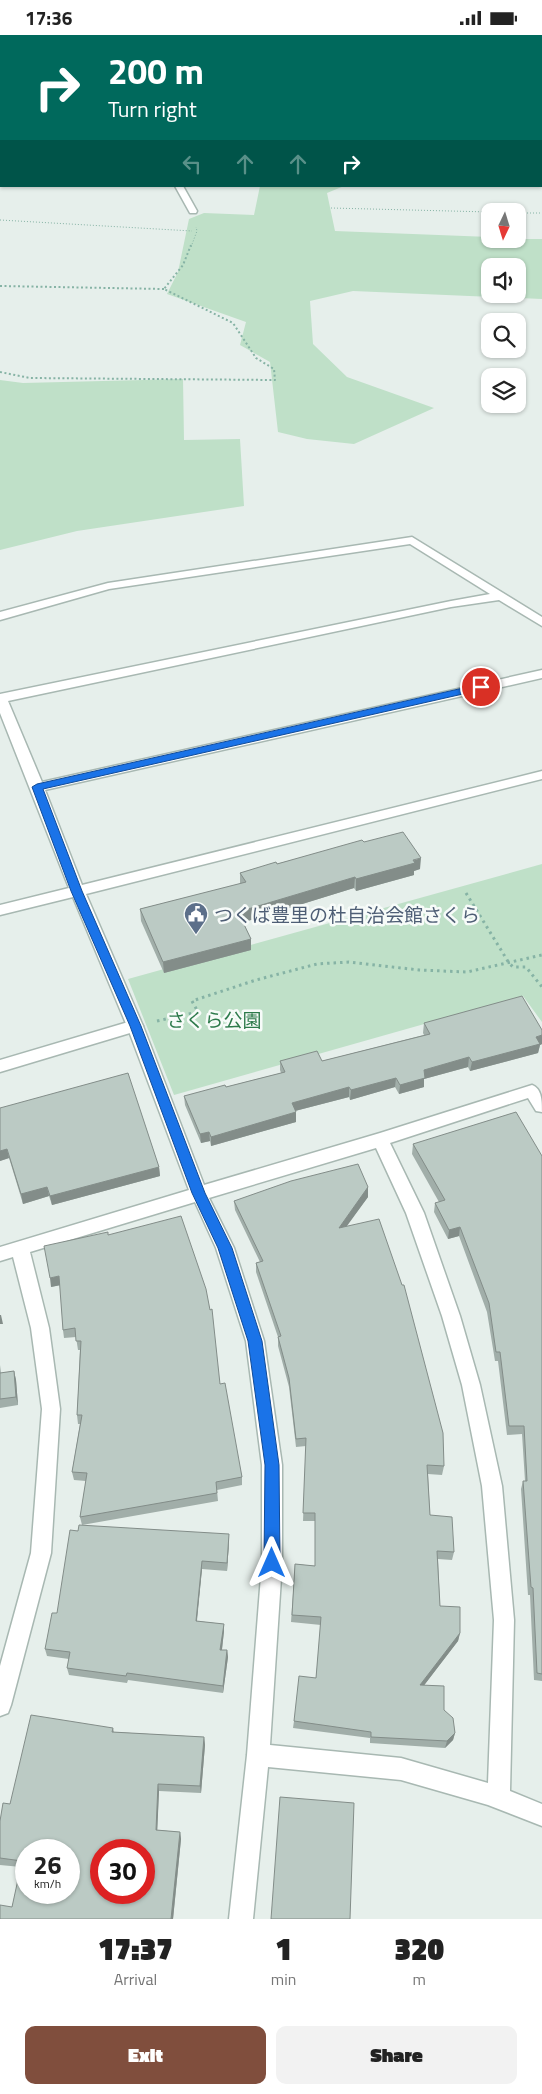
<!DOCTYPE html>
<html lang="en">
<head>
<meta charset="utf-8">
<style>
  :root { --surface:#fff; --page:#f2f2f2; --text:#222; --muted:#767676; --accent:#804e3d }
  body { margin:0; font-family:"Titillium Web","Noto Sans JP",sans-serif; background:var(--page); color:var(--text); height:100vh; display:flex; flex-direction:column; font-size:19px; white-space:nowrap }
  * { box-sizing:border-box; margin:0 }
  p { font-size:16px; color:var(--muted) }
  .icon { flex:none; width:28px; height:28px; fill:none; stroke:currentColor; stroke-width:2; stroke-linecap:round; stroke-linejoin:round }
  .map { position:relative; height:1884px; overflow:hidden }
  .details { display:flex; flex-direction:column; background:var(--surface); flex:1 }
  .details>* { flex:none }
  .banner { position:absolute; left:0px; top:0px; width:542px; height:152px; box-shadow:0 1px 4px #0004; background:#00695c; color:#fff; overflow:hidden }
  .needle { width:32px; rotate:184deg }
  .fabs { position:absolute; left:481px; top:168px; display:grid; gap:10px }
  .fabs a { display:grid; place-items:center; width:45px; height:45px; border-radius:10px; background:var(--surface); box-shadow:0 1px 4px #0004; font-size:25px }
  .speed { position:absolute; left:15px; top:1804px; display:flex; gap:10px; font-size:25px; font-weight:700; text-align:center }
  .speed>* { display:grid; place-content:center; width:65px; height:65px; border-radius:50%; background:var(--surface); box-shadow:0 1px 4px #0004; line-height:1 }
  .speed small { font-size:12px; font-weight:400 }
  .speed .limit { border:8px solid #d22; background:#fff; color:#111 }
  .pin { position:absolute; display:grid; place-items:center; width:42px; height:42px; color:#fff; margin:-21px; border:2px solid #fff; border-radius:50%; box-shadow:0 1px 5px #0007 }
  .me { position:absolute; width:55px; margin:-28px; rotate:0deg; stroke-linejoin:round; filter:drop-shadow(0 0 4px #0008) }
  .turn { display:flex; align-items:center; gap:18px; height:105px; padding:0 25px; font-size:22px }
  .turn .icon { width:65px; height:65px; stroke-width:2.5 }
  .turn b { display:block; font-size:35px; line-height:42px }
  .lanes { display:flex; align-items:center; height:48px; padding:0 25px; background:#0003; justify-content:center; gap:25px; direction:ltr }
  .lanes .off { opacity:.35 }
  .eta { display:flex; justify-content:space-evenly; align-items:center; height:85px; text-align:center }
  .eta b { font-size:30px; font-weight:800; line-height:35px }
  .cta { display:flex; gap:10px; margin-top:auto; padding:10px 25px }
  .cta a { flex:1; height:58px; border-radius:10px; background:var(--accent); color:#fff; font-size:20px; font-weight:800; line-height:58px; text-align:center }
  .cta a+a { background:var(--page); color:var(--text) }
  .status { display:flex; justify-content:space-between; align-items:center; height:35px; padding:0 25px; background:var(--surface); direction:ltr }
  .status svg { height:14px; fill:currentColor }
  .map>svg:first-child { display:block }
  .green { fill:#bfe0c8; fill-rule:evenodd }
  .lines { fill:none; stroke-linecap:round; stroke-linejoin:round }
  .service-casing { stroke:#a8b8b2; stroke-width:3 }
  .minor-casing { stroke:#a8b8b2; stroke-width:3 }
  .tertiary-casing { stroke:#a8b8b2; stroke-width:3 }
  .path-far2 { stroke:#86b3a5; stroke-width:1; stroke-dasharray:1 2; stroke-linecap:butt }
  .path-far1 { stroke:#86b3a5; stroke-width:2; stroke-dasharray:2 2.5; stroke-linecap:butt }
  .path { stroke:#86b3a5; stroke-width:3; stroke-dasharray:2.5 4; stroke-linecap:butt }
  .service { fill:#fff; fill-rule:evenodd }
  .minor { fill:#fff; fill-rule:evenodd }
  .tertiary { fill:#fff; fill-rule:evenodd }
  .wall { fill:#a1aea9 }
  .shaded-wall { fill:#838d89 }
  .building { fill:#bbcac4; stroke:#838d89; fill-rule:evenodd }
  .route { fill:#1a73e8; stroke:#114b97 }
  .labels { text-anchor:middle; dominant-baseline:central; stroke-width:5; stroke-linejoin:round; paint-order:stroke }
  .service-label { font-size:19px; fill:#4e5e75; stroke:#f7fbf9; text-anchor:start }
  .park-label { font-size:19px; fill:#2d7a4b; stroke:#f7fbf9 }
</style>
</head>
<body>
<div class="status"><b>17:36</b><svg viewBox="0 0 49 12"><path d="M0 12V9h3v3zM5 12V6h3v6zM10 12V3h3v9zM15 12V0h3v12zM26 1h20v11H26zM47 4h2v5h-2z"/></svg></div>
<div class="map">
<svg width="542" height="1884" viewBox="0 0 542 1884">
  <rect width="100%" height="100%" fill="#e6efeb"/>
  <path class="green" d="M260,151H344L327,158L335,196L490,202V204H542V264L353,256L310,266L313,309L347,342L434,373L354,409L307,404L278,397L270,327L240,310L246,287L167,259L178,237L189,184L204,178L254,180ZM490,231H518V259H490Z
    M183,344L184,405L240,404L244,471L77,496L0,515V345L23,348Z
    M542,829V987L523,961L174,1060L128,944Z"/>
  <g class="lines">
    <g class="service-casing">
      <path id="service" d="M0,48H1V52H0Z
        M175,151H183L197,176L196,178H190Z"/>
    </g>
    <g class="minor-casing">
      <path id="minor" d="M412,502L542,582V591L499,565L451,572L8,666L42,747L542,635V643L45,755L82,850L542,736V744L86,859L143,991L204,1150L380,1098L532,1050C542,1054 542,1066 542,1077L536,1076L528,1063L390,1108L424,1178L460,1281L480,1350L502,1451L514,1585L510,1756L542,1769V1791L488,1770L401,1745L268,1732L253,1884H229L247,1720L262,1528V1430L246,1306L216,1213L195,1167L30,1217L49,1293L60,1374L51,1518L11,1670L8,1678L0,1681V1631L31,1518L42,1374L31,1293L13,1222L0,1226V1212L189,1155L127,991L73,862L0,880V870L69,853L0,678V659L451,566L490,559L410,509L109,554L0,585V577L108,548ZM376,1113L406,1178L442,1281L462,1350L482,1451L494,1585L488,1748L401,1723L270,1710L282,1528V1430L264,1306L234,1213L209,1163Z"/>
    </g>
    <g class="tertiary-casing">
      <path id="tertiary" d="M289,0H295V1H289Z
        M541,61H542V65H541Z
        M0,123H1V127H0Z
        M135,985L140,987L143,991L140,995L0,1037V1025Z"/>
    </g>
    <path class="path-far2" d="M444,0L450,1
      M331,173L490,177
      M518,178H542
      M0,185L192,196
      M191,212L197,196L196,192"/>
    <path class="path-far1" d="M0,251L164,254
      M0,337L30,343L275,345L274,334L256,323L233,288L164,254L183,230L191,210"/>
    <path class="path" d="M466,858L509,928L513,932H526L542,952
      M157,986L198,977L192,966L256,945L317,929L349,927L419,935L467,937L542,920"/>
    <use href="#service" class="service"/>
    <use href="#minor" class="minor"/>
    <use href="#tertiary" class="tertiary"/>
  </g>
  <path class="wall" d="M364,807L420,834L414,836V840L356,856L354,853L243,887L251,904V915L164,938L141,886L140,874L240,849V838Z
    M424,988L542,995V1009L540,1010L538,1018L470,1036L468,1032L424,1044V1052L399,1059L395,1052L350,1065L349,1062L295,1076L296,1087L211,1111L210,1106L201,1108L185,1070L184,1061L226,1052L281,1038L280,1035V1026H322L424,1000L423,998Z
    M0,1073L159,1132L160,1141L52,1170L49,1161L23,1169L9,1123L0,1126Z
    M413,1109L542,1121V1646L534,1645L530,1560H528L521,1454L523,1446H525L522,1399L507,1400L498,1326H495L487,1277L459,1201L448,1204L434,1177L435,1168L439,1167L412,1119Z
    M368,1152V1162L346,1191L444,1431L442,1440L428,1439L430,1480L454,1517L452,1525L438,1524L440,1571L460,1598L458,1606L424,1650L444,1675L455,1698L453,1705L445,1713L370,1708V1703L293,1693L294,1686L316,1643L321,1590L291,1587L295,1529L315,1531V1486H303L306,1411L296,1412L289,1352L278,1311V1302L256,1237V1228L260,1227L235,1175L234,1166Z
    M108,1200L220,1349L242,1442V1450L217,1455L218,1466L82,1490L80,1482L86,1446L74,1445L72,1437L80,1389H78L77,1380L80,1315H78L76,1302L64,1303L63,1295L60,1250L51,1252Z
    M0,1330L1,1338L14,1336L16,1345L18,1370L0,1373Z
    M229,1507L227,1536L202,1534L197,1586L224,1589V1596L222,1615H227L228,1622L223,1658L128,1645L127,1648L69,1640L67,1633L69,1624L47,1621L45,1614L57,1578Z
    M113,1693L114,1697L204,1702L205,1710L201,1758L159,1756L157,1795L180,1797L181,1804L173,1884H0L12,1872L21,1832L0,1830V1786L10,1769Z"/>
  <path class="shaded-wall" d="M421,823L420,834L414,836V840L356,856V844Z
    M355,842L354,853L238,889V877Z
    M251,904V915L164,938L163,927Z
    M542,1000V1009L540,1010L538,1018L470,1036L472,1027Z
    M469,1022L468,1032L424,1044V1052L399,1059L400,1050L424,1035Z
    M396,1043L395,1052L350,1065L351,1055Z
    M349,1052V1062L291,1077L292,1068Z
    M296,1077V1087L211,1111V1102Z
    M209,1097L210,1106L201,1108L200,1099Z
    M7,1114L9,1123L0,1126V1116Z
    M159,1132L160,1141L52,1170L50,1161Z
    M47,1152L49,1161L23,1169L21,1159Z
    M368,1152V1162L339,1202V1193Z
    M460,1192L459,1201L448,1204L449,1195Z
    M59,1241L61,1250L51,1252L50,1243Z
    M0,1280H1L3,1289H0Z
    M14,1336L16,1345L18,1370L16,1362Z
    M229,1499V1507L227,1536V1528Z
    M202,1526V1534L196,1593V1586Z
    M224,1589V1596L221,1622L220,1615Z
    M460,1598L458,1606L419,1657L420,1650Z
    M227,1615L228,1622L223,1658V1651Z
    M455,1698L453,1705L445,1713L447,1706Z
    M204,1702L205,1710L201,1758L200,1751Z
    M158,1749L159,1756L157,1802L156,1795Z
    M180,1797L181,1804L173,1884H171Z"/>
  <path class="building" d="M403,797L421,823L413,825L415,828L356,844L355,842L238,877L251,904L163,927L140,874L246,847L240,838L276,827L277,829L362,805L364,807Z
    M522,961L542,995V1000L536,1002L540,1009L472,1027L469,1022L424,1035L425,1043L400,1050L396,1043L351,1055L349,1052L292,1068L296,1077L211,1102L209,1097L200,1099L184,1061L225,1050L226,1052L285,1037L280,1026L317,1016L322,1026L430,999L424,988Z
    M128,1038L159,1132L50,1161L47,1152L21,1159L7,1114L0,1116V1073Z
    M516,1077L542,1121V1639L537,1638L533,1553L531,1552L523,1446H527L524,1391H509L500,1317H496L489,1268L460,1192L449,1195L435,1168L445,1165L413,1109Z
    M358,1129L368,1152L339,1193L379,1184L402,1250H404L443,1398L444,1431L427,1430L430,1480L452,1482L454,1517L437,1516L440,1571L460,1572V1598L420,1650L444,1651V1675L453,1683L455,1698L447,1706L371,1702V1697L294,1686L299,1641L316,1643L321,1582L292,1580L295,1529L315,1531V1478H303L306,1403L296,1404L289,1343L278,1302L281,1301L256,1228L263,1226L234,1166L291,1146Z
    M181,1181L206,1254L210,1275L212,1274L220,1349L225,1348L242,1442L216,1447L217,1458L80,1482L87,1438L72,1437L82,1380H77L81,1306H76L75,1293L63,1295L59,1241L50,1243L44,1211L108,1197V1200Z
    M14,1336L16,1362L0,1364V1338Z
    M79,1490L229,1499L227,1528L202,1526L196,1586L224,1589L220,1615H227L223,1651L127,1638L126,1641L67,1633L70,1617L45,1614L52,1578H57L70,1495L78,1496Z
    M31,1680L113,1693L112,1697L204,1702L200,1751L158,1749L156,1795L180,1797L171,1884H0V1870L12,1872L22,1826L0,1823V1786L3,1768L10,1769ZM26,1815H69V1858H26ZM101,1815H144V1858H101Z
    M280,1762L354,1768L350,1884H271Z"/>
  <path class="route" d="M481,649L486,652L485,654L43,754L82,856L141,991L205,1158L232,1213L262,1306L279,1430L280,1528L277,1534L272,1536L266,1534L264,1528L265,1430L248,1306L218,1213L192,1158L130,991L71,856L32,752L37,749Z"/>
  <defs>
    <g id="civic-pin" transform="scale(1.25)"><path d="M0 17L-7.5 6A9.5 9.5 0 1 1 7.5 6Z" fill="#5c6f8a" stroke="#f7fbf9"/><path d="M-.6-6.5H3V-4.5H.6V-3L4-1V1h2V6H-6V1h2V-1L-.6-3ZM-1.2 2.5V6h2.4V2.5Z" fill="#fff"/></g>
  </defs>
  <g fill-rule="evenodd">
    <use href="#civic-pin" x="196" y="879"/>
  </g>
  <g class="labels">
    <g class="service-label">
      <text x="214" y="879">つくば豊里の杜自治会館さくら</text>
    </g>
    <g class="park-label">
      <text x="214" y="984">さくら公園</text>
    </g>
  </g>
</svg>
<div class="fabs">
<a><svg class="needle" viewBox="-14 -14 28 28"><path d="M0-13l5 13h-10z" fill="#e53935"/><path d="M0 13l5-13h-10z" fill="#767676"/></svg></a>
<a><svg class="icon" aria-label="sound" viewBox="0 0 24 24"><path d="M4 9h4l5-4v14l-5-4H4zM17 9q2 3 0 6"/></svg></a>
<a><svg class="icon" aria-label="search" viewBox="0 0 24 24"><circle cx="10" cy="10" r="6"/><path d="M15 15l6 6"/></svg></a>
<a><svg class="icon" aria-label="layers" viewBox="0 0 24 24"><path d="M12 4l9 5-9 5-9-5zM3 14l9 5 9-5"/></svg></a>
</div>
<div class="speed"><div>26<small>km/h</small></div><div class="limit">30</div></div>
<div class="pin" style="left:481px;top:652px;background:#d93025"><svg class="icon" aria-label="arrive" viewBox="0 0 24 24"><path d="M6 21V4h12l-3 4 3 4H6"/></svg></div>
<svg class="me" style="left:272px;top:1528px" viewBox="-20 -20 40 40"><path d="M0-17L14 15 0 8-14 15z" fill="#1a73e8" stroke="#fff" stroke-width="4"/></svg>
<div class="banner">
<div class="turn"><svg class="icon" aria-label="right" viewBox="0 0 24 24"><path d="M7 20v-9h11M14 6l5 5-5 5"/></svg><div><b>200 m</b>Turn right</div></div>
<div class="lanes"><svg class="icon off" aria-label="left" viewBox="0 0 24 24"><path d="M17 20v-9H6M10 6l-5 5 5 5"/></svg><svg class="icon off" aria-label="ahead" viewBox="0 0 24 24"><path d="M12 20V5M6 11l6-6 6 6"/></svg><svg class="icon off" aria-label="ahead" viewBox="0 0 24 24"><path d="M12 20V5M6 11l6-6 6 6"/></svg><svg class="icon" aria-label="right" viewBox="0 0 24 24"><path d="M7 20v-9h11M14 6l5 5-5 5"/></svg></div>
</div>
</div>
<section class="details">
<div class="eta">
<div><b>17:37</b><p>Arrival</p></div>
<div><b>1</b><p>min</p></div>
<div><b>320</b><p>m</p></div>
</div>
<div class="cta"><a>Exit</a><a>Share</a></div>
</section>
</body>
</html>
